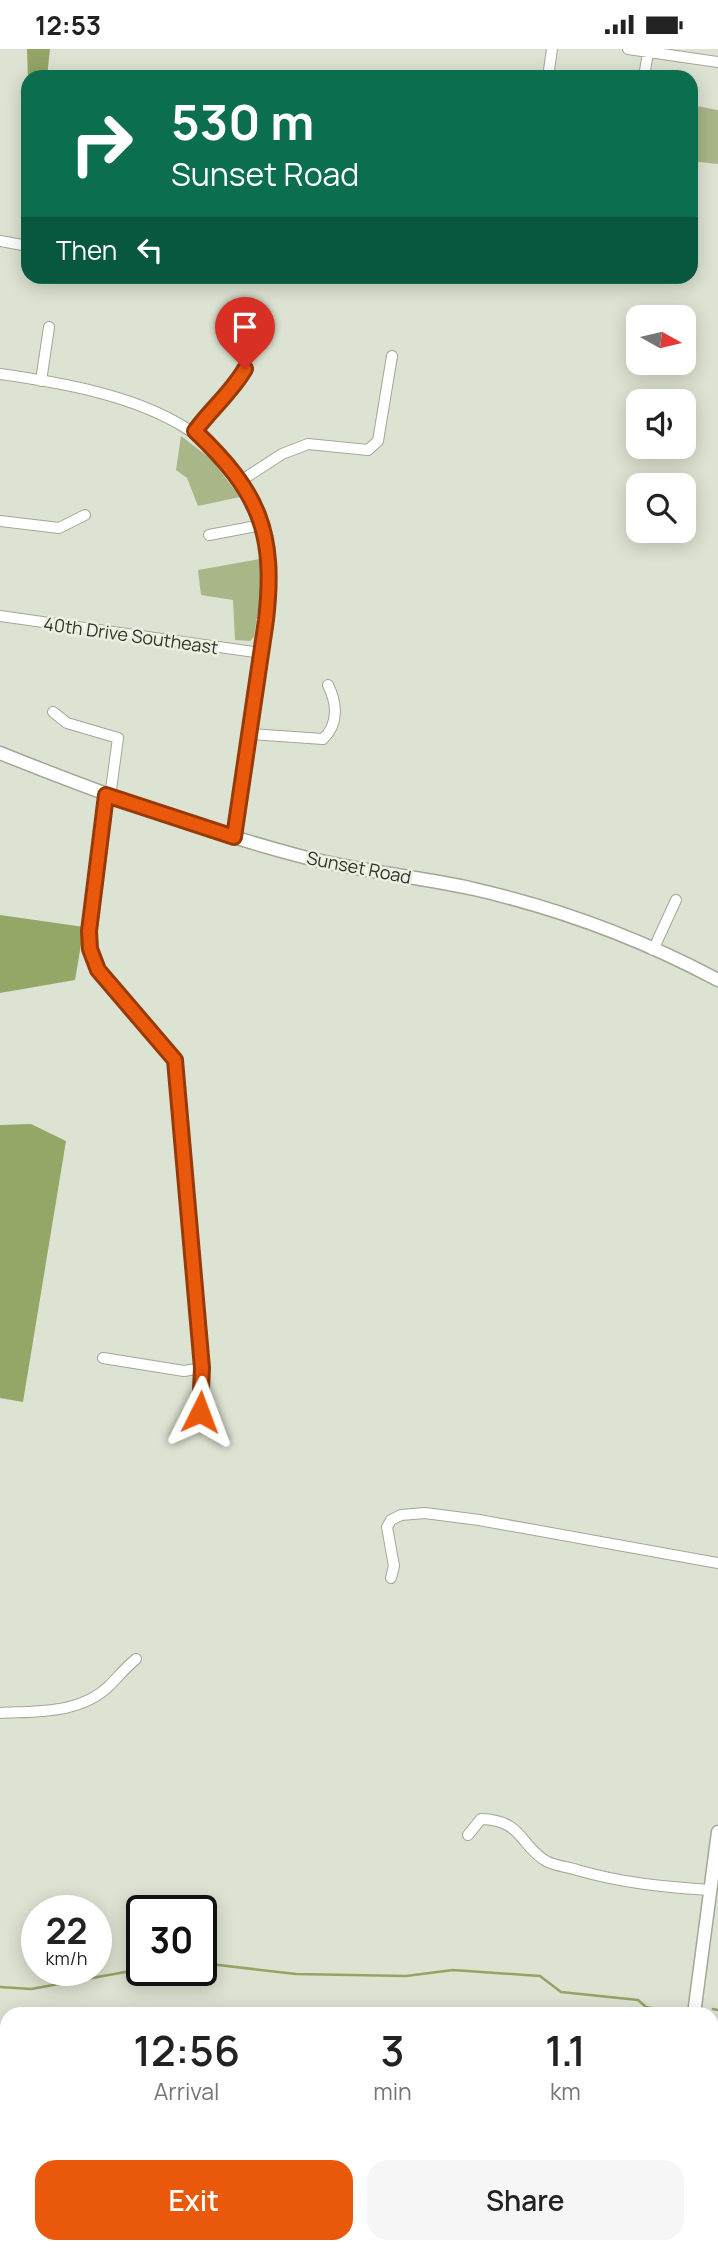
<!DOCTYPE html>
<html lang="en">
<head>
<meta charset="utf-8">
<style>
  :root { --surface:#fff; --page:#f6f6f6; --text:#222; --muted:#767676; --accent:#ea580c }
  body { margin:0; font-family:Manrope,sans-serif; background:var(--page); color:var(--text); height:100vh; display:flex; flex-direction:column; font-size:26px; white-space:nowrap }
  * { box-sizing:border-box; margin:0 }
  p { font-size:23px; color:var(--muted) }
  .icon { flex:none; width:38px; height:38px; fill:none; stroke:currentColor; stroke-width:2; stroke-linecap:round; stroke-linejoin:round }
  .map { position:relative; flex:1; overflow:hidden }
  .side { position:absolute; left:0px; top:1958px; width:719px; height:247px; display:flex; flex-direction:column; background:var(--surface); border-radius:21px 21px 0 0; box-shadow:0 4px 18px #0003 }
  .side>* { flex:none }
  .hud { position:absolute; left:21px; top:21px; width:677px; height:214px; border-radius:21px; box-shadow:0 4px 18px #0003; background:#0b6e4f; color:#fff; overflow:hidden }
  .needle { width:46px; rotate:98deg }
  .buttons { position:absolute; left:626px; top:256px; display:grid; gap:14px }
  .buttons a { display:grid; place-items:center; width:70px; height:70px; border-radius:14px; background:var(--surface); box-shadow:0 4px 18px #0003; font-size:35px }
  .speed { position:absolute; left:21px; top:1846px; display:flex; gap:14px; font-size:35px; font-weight:700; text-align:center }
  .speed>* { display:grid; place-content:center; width:91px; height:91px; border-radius:50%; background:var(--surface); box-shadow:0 4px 18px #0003; line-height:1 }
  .speed small { font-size:18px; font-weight:400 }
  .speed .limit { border:4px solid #111; border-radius:10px; background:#fff; color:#111 }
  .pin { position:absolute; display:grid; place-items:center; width:60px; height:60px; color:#fff; margin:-72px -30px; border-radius:50% 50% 50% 0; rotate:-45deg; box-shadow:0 0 7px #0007 }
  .pin .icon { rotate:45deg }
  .me { position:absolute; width:77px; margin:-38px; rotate:3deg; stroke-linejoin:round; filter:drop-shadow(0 0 5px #0008) }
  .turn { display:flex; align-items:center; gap:24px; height:147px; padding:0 35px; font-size:32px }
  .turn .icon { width:91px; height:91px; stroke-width:2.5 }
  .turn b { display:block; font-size:49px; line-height:60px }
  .then { display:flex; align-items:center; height:66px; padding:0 35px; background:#0003; gap:14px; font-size:26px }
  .eta { display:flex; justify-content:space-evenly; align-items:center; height:119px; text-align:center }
  .eta b { font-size:42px; font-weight:600; line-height:49px }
  .button { display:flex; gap:14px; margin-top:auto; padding:14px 35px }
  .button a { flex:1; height:80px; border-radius:21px; background:var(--accent); color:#fff; font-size:28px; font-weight:600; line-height:80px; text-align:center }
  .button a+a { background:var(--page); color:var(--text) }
  .status { display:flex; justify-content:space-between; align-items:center; height:49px; padding:0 35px; background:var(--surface); direction:ltr }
  .status svg { height:19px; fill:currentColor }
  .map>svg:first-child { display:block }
  .green { fill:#a9b688 }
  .forest { fill:#95a767 }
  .water { fill:#93a465 }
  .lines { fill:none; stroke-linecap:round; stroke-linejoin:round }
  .stream { stroke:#93a465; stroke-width:2.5 }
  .minor-casing { stroke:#a2a797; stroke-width:12 }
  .tertiary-casing { stroke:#a2a797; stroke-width:15 }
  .minor { stroke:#fff; stroke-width:10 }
  .tertiary { stroke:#fff; stroke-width:12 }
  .route-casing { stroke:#983908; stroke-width:18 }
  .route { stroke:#ea580c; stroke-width:12 }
  .labels { text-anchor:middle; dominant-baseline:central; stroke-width:5; stroke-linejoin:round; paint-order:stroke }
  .street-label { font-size:18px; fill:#30322b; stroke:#eaf0df }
</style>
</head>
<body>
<div class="status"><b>12:53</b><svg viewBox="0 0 49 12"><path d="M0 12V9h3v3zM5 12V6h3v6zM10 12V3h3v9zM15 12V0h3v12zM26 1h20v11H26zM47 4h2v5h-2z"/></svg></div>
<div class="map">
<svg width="718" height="2204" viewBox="0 0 718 2204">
  <rect width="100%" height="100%" fill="#dde3d2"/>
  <path class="green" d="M691,56L718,61V115L691,112Z
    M181,387L211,410L240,448L198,457L187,429L176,421Z
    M260,510V548L254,588L250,592L235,591L233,551L201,546L198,521Z"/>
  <path class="forest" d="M0,866L84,878L75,931L0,944Z
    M31,1075L66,1092L23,1353L0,1349V1076Z"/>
  <path class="water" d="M27,0H50L47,28L28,30Z"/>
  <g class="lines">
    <path class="stream" d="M201,1914L296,1925L406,1927L453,1921L540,1927L561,1943L638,1951L646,1958L682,1965
      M0,1938L31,1940L142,1920
      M713,1960L718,1961"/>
    <g class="minor-casing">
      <path id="minor" d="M628,0L718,13
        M548,28L552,0
        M644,28L648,3
        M0,192L28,197
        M0,325C135,344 263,375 270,536L235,788
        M41,332L49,278
        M195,382C211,360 231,344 245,320
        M242,431L282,405L308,395L368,401L378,392L392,307
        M0,472L59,479L85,466
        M209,486L262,476
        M0,567L261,604
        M53,663L67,674L118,689L110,748
        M250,685L323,690C339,675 337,654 328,636
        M106,746L92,854L90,899L98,921L175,1011L202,1319L200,1363
        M653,901L676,851
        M103,1309L184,1322L202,1319
        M391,1529L394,1517L387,1478L391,1471L401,1466L425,1464L479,1471L718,1514
        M0,1664C37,1662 80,1665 109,1637C118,1628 125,1619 136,1610
        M468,1786L481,1770C523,1771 520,1797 546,1812C555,1817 568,1818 577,1821C622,1834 664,1838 710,1841"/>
    </g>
    <g class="tertiary-casing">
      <path id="tertiary" d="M0,704C97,743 195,779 296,806C354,822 416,827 474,840C557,859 643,891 718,931
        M694,1965L718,1783
        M661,2204L662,2198"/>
    </g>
    <use href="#minor" class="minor"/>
    <use href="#tertiary" class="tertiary"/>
  </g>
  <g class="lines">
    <g class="route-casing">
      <path id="route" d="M200,1363L202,1319L175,1011L98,921L90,900L89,882L106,746L234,788L266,571C276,483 259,443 195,382C211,360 231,344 245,320"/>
    </g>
    <use href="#route" class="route"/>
  </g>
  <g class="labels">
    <g class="street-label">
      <text transform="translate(131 586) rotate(8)">40th Drive Southeast</text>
      <text transform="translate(359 818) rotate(11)">Sunset Road</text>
    </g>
  </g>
</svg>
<div class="buttons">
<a><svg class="needle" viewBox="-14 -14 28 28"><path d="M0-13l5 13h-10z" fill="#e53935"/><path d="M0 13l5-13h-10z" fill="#767676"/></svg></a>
<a><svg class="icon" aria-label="sound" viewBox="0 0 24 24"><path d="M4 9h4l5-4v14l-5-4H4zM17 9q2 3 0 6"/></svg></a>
<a><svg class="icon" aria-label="search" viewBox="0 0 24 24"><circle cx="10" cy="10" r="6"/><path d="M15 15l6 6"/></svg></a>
</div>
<div class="speed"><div>22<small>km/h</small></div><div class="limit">30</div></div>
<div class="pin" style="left:245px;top:320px;background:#d93025"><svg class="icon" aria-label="arrive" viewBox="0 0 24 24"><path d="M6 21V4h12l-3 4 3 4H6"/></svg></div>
<svg class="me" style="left:200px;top:1363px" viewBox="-20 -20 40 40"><path d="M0-17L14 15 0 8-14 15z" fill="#ea580c" stroke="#fff" stroke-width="4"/></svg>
<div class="hud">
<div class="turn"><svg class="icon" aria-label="right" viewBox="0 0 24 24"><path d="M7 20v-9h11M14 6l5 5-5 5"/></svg><div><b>530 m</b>Sunset Road</div></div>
<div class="then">Then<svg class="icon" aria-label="left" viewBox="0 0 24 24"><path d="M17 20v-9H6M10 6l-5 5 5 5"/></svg></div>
</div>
<section class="side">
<div class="eta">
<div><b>12:56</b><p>Arrival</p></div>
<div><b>3</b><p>min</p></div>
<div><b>1.1</b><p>km</p></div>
</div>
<div class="button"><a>Exit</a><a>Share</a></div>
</section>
</div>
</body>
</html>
